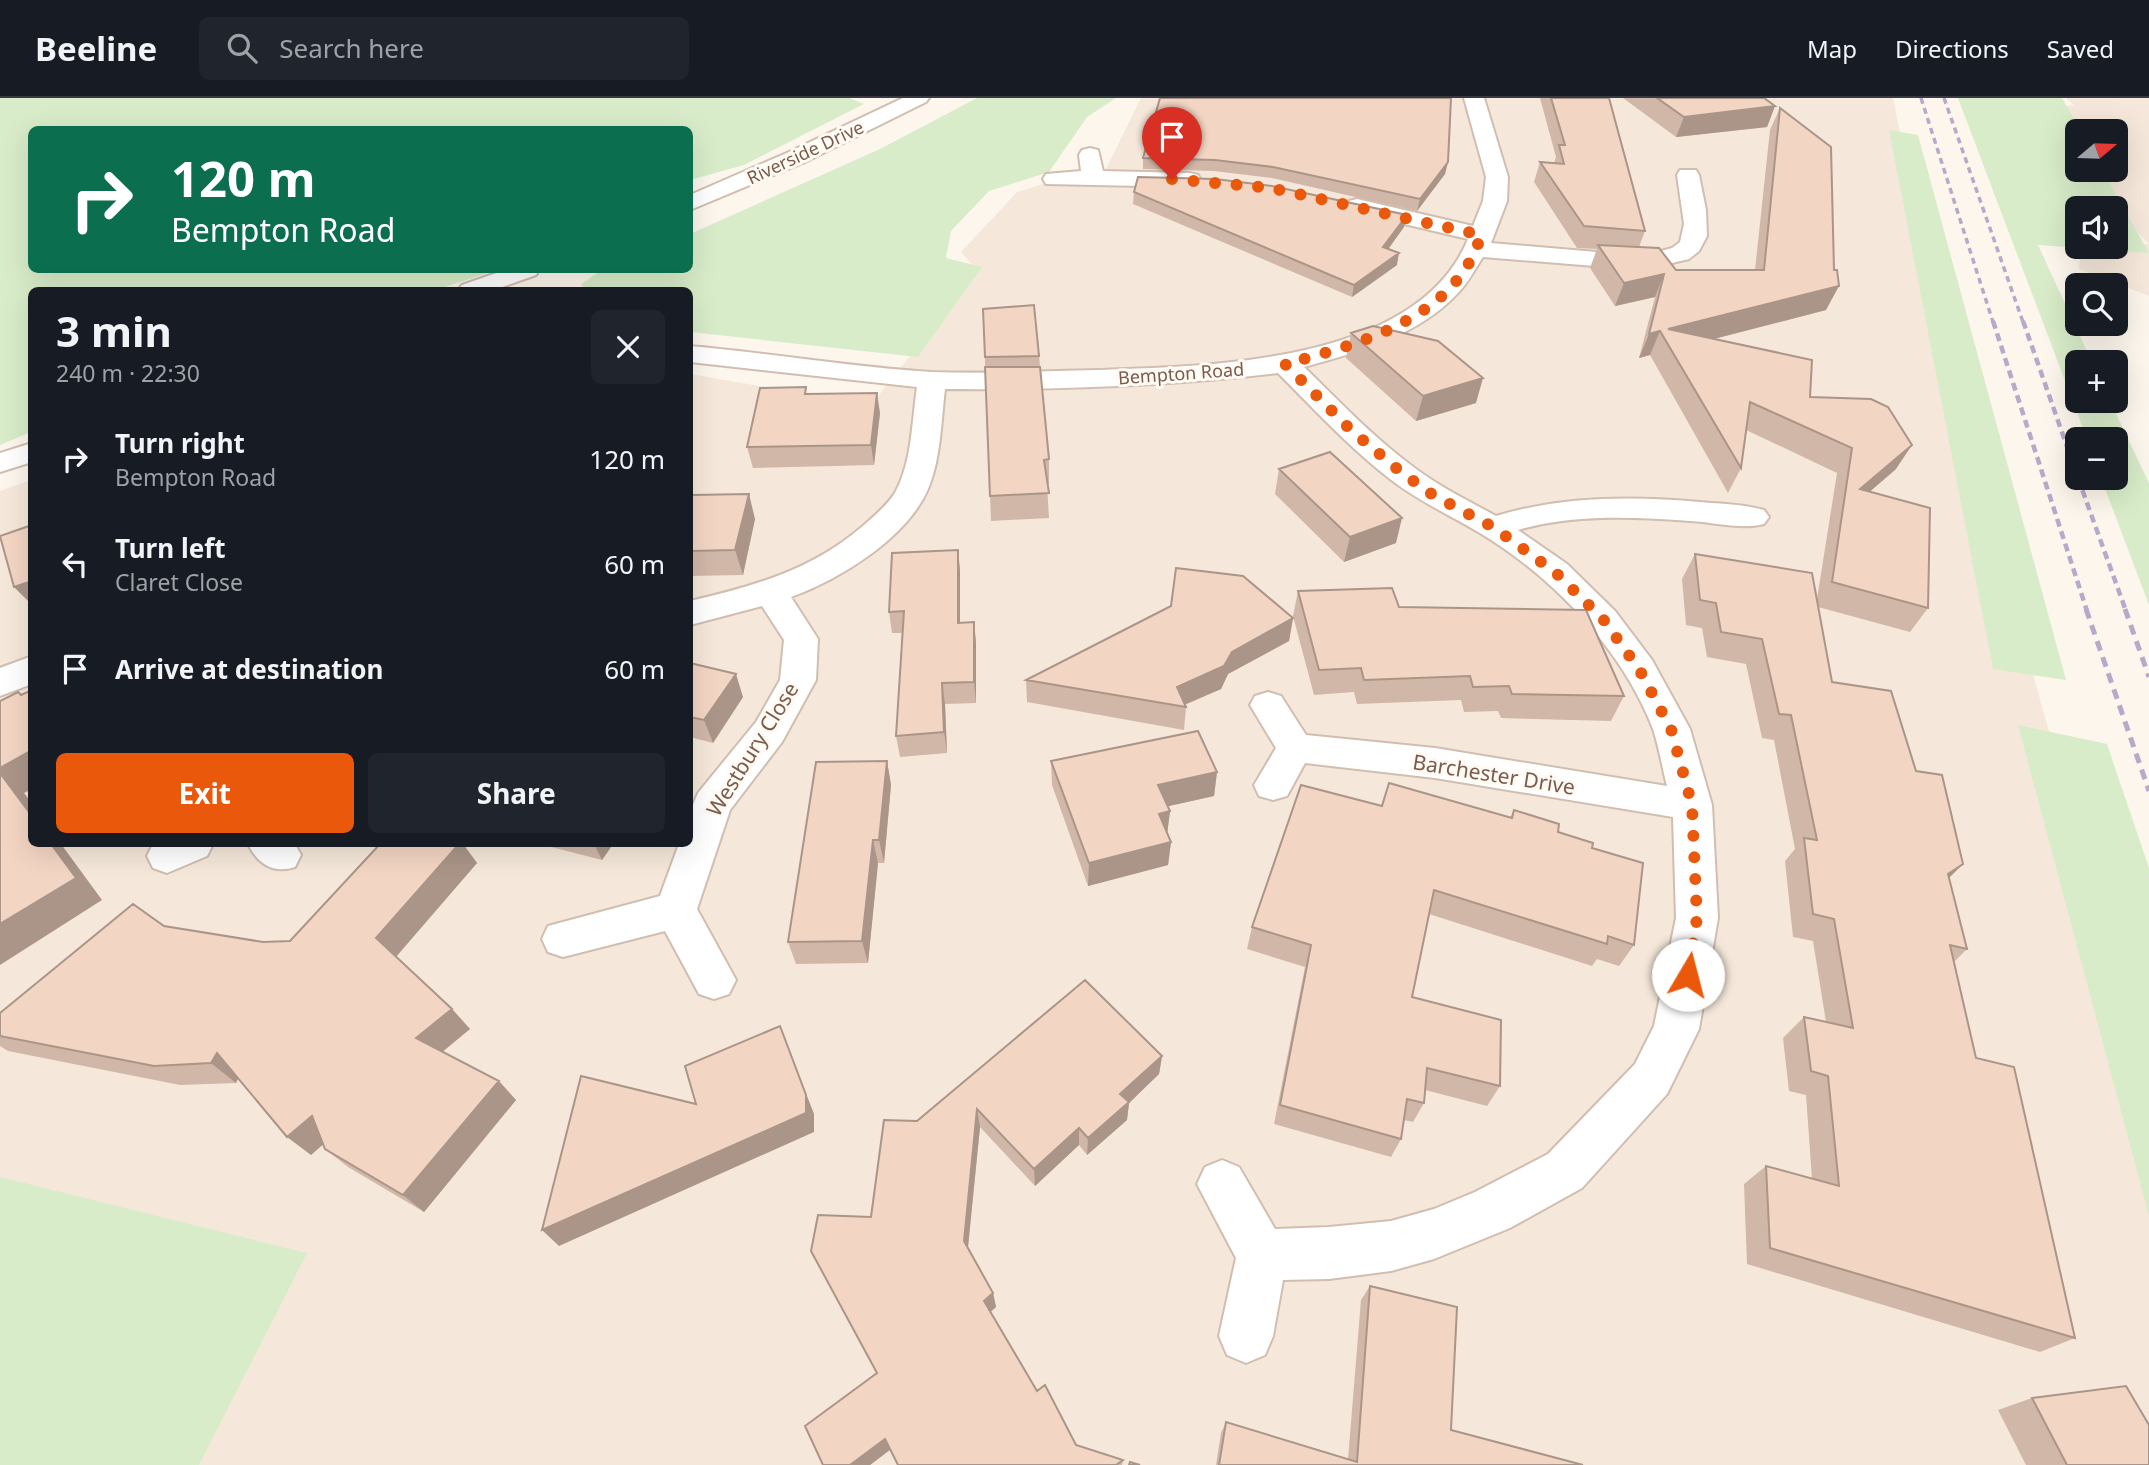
<!DOCTYPE html>
<html lang="en">
<head>
<meta charset="utf-8">
<style>
  :root { --surface:#171b24; --page:#20242c; --text:#f1f3f6; --muted:#9ea1a6; --line:#363941; --accent:#ea580c }
  body { margin:0; font-family:"Noto Sans",sans-serif; background:var(--page); color:var(--text); height:100vh; display:flex; flex-direction:column; font-size:26px; white-space:nowrap }
  * { box-sizing:border-box; margin:0 }
  p { font-size:23px; color:var(--muted) }
  .icon { flex:none; width:38px; height:38px; fill:none; stroke:currentColor; stroke-width:2; stroke-linecap:round; stroke-linejoin:round }
  .map { position:relative; flex:1; overflow:hidden }
  .details { position:absolute; left:28px; top:189px; width:665px; height:560px; display:flex; flex-direction:column; background:var(--surface); border-radius:10px; box-shadow:0 7px 28px #0002 }
  .details>* { flex:none }
  .top-card { position:absolute; left:28px; top:28px; width:665px; height:147px; border-radius:10px; box-shadow:0 7px 28px #0002; background:#0b6e4f; color:#fff; overflow:hidden }
  .needle { width:46px; rotate:71deg }
  .tools { position:absolute; left:2065px; top:21px; display:grid; gap:14px }
  .tools a { display:grid; place-items:center; width:63px; height:63px; border-radius:10px; background:var(--surface); box-shadow:0 7px 28px #0002; font-size:35px }
  .pin { position:absolute; display:grid; place-items:center; width:60px; height:60px; color:#fff; margin:-72px -30px; border-radius:50% 50% 50% 0; rotate:-45deg; box-shadow:0 0 7px #0007 }
  .pin .icon { rotate:45deg }
  .me { position:absolute; width:77px; margin:-38px; rotate:8deg; stroke-linejoin:round; filter:drop-shadow(0 0 5px #0008) }
  .turn { display:flex; align-items:center; gap:24px; height:147px; padding:0 28px; font-size:32px }
  .turn .icon { width:91px; height:91px; stroke-width:2.5 }
  .turn b { display:block; font-size:49px; line-height:60px }
  .round { display:grid; place-items:center; flex:none; width:74px; height:74px; border-radius:10px; background:var(--page) }
  .overview { display:flex; align-items:center; justify-content:space-between; height:119px; padding:0 28px }
  h1 { font-size:42px; font-weight:700; line-height:52px }
  .cta { display:flex; gap:14px; margin-top:auto; padding:14px 28px }
  .cta a { flex:1; height:80px; border-radius:10px; background:var(--accent); color:#fff; font-size:28px; font-weight:700; line-height:80px; text-align:center }
  .cta a+a { background:var(--page); color:var(--text) }
  ul { padding:0; list-style:none }
  li { display:flex; align-items:center; gap:21px; height:105px; padding:0 28px }
  li div { flex:1 }
  li b { display:block; font-size:26px }
  li em { font-style:normal }
  header { display:flex; align-items:center; gap:42px; box-sizing:border-box; height:98px; padding:0 35px; background:var(--surface); border-bottom:2px solid var(--line) }
  header strong { font-size:33px }
  nav { display:flex; gap:38px; margin-inline-start:auto; font-size:24px }
  .search { width:490px; height:63px; background:var(--page); display:flex; align-items:center; gap:18px; box-sizing:border-box; padding:0 24px; border-radius:10px; color:var(--muted); font-size:26px }
  .map>svg:first-child { display:block }
  .residential { fill:#f5e8da; fill-rule:evenodd }
  .green { fill:#d8ecc9; fill-rule:evenodd }
  .lines { fill:none; stroke-linecap:round; stroke-linejoin:round }
  .minor-casing { stroke:#d1beb0; stroke-width:4 }
  .minor { fill:#fff; fill-rule:evenodd }
  .rail-far2 { stroke:#b9a8c9; stroke-width:3.5; stroke-dasharray:6 4.5; stroke-linecap:butt }
  .rail-far1 { stroke:#b9a8c9; stroke-width:4.5; stroke-dasharray:8 5; stroke-linecap:butt }
  .rail { stroke:#b9a8c9; stroke-width:5; stroke-dasharray:10 7; stroke-linecap:butt }
  .wall { fill:#d1b7a8 }
  .shaded-wall { fill:#aa9588 }
  .building { fill:#f3d5c3; stroke:#aa9588; stroke-width:2 }
  .route { stroke:#ea580c; stroke-width:12; stroke-dasharray:0 21.6 }
  .labels { text-anchor:middle; dominant-baseline:central; stroke-width:6; stroke-linejoin:round; paint-order:stroke }
  .far-street-label { font-size:18px; fill:#7a5c4d; stroke:#fffaf3 }
  .street-label { font-size:21px; fill:#7a5c4d; stroke:#fffaf3 }
</style>
</head>
<body>
<header>
<strong>Beeline</strong>
<div class="search"><svg class="icon" aria-label="search" viewBox="0 0 24 24"><circle cx="10" cy="10" r="6"/><path d="M15 15l6 6"/></svg>Search here</div>
<nav><a>Map</a><a>Directions</a><a>Saved</a></nav>
</header>
<div class="map">
<svg width="2149" height="1367" viewBox="0 0 2149 1367">
  <rect width="100%" height="100%" fill="#fdf6ec"/>
  <path class="residential" d="M1141,0H1893L1945,260L2149,993V1367H0V393L31,382L32,746H690V276L871,307L978,173L961,154L1017,94L1056,82L1102,79Z
    M2066,0H2149V146L2116,113V110L2013,14L2074,7ZM2077,33H2116V72H2077Z
    M2116,146H2149V198L2079,171L2081,149H2116Z"/>
  <path class="green" d="M0,0H849L864,6L744,67L690,82V32H32V172H496L436,192H32L31,334L0,347Z
    M977,0H1116L1087,19L1049,74L989,93L951,133L946,160L982,169L918,259L690,234V192H587L581,186L602,172H690V136L880,51Z
    M1958,0H2062L2081,33H2077V72H2102L2149,155L2038,147L2092,264H2077V303H2110L2149,385V507L2101,380H2116V341H2087ZM2116,110V149H2077V110Z
    M1889,32L1918,37L2066,582L1993,571Z
    M2018,627L2107,646L2149,770V1118Z
    M0,1079L307,1155L199,1367H0Z"/>
  <g class="lines">
    <g class="minor-casing">
      <path id="minor" d="M903,0H929L926,4L805,64L690,112V97L789,54Z
        M1464,0H1484L1508,79L1507,103L1491,145L1643,158L1672,150L1680,144L1684,126L1677,77L1680,72H1696L1699,77L1706,112L1707,138L1699,153L1689,161L1643,172L1483,159C1475,171 1468,185 1458,195C1418,238 1359,254 1304,269C1339,303 1373,339 1412,368C1438,388 1467,402 1496,418C1562,398 1632,398 1700,404C1721,406 1743,406 1764,412L1769,419L1764,426C1741,432 1713,424 1690,423C1634,419 1572,416 1518,432L1567,466L1615,513L1652,562L1690,631L1712,707L1718,820L1699,931L1667,996L1582,1090L1510,1130L1434,1161L1391,1173L1329,1181L1283,1182L1273,1238L1265,1257L1246,1265L1227,1257L1219,1238L1236,1160L1197,1086L1205,1069L1222,1062L1239,1069L1275,1131L1329,1129L1391,1123L1434,1111L1475,1094L1548,1056L1635,966L1654,928L1676,820L1673,719L1435,680L1305,665L1287,698L1273,702L1259,698L1254,687L1276,650L1250,607L1255,598L1268,594L1281,598L1306,637L1435,650L1667,688C1662,669 1659,649 1653,631C1622,551 1553,479 1480,435C1450,417 1418,403 1390,381C1349,349 1314,311 1278,275C1168,288 1056,292 945,291C941,324 941,360 928,391C907,440 839,482 791,499L818,541L816,582L782,644L730,712L697,811L736,882L729,896L714,901L699,896L665,833L563,859L548,854L542,841L548,828L660,798L679,746H690V714L698,695L756,624L780,582L784,542L762,508L690,527V503C754,488 812,472 863,428C874,418 889,406 896,393C912,363 912,322 917,289L690,264V248C770,255 851,269 932,274C987,276 1042,273 1097,272C1210,268 1417,266 1468,141L1349,113L1345,108L1349,103L1357,101L1473,128L1483,103L1486,79Z
        M1090,50L1098,52L1103,73L1190,75L1198,77L1201,82L1198,87L1190,89L1046,86L1043,81L1046,76L1081,73L1079,57L1082,52Z
        M505,172H539L536,177L494,192H458L462,187Z
        M32,345V364L0,374V355Z
        M32,558V586L0,598V570Z
        M153,746H213L207,758L167,775L153,770L147,758Z
        M248,746H295L301,757L295,769C273,776 258,766 248,746Z"/>
    </g>
    <use href="#minor" class="minor"/>
    <path class="rail-far2" d="M1921,0L1993,224
      M1944,0L2023,224"/>
    <path class="rail-far1" d="M1993,223L2087,513
      M2023,223L2077,377
      M2078,380L2126,513"/>
    <path class="rail" d="M2086,511L2149,693
      M2125,511L2149,579"/>
  </g>
  <path class="wall" d="M1540,0H1609L1645,133L1639,149L1676,172H1755L1770,32L1780,10L1826,212L1714,241L1810,299L1896,371L1869,394L1928,510L1910,534L1818,509L1832,584L1949,780L1967,851L1954,864L1976,960L2075,1240L2040,1254L1747,1166L1744,1086L1766,1068L1812,1081L1806,997L1789,993L1783,940L1804,919L1826,924L1813,843L1793,839L1785,763L1795,751L1774,642L1762,640L1746,566L1707,559L1702,530L1686,527L1682,481L1695,456L1817,501L1837,375L1746,332L1741,370L1728,395L1650,257L1639,260L1655,199L1615,208L1590,170L1597,151L1577,150L1534,84L1540,64L1554,65L1556,59Z
    M1623,0H1765L1775,8L1767,29L1676,39Z
    M1143,60L1448,64L1445,76L1417,113L1272,80L1214,73L1143,71Z
    M1134,94L1404,129L1388,151L1397,167L1352,199L1133,106Z
    M983,211L1039,258L1049,361V386H1047L1049,420L991,423Z
    M1351,235L1476,305L1416,323L1346,260Z
    M808,296L880,315L874,367L753,370L747,349Z
    M1279,371L1396,445L1344,464L1275,396Z
    M690,403L755,421L743,477L690,478Z
    M958,452L960,473V524H974L976,545V605L945,606L947,655L900,659L896,638L902,535H892L889,514Z
    M1298,493L1399,509L1624,598L1611,623L1501,620L1498,613L1464,614L1461,602L1357,606L1354,594L1314,597L1293,518Z
    M1293,520L1289,543L1228,576L1221,591L1185,607L1186,609L1184,632L1027,604L1026,582Z
    M690,565L743,599L713,645L690,639Z
    M887,663L891,687L884,765H878L868,865L796,866L788,844Z
    M1051,663L1217,674L1214,698L1167,708L1170,713L1167,736L1171,744L1168,767L1088,788L1052,687Z
    M1389,685L1510,720L1514,712L1592,750L1634,847L1619,868L1597,861L1592,868L1429,816L1412,899L1500,988L1487,1008L1425,992L1424,1005L1413,1024L1404,1022L1401,1041L1391,1059L1274,1026L1305,869L1247,851L1252,829L1381,708Z
    M459,746H463L477,765L396,859L452,911L470,931L442,953L516,1002L424,1114L348,1069L325,1051L323,1046L311,1057L238,980L236,985L180,987L8,953L0,948V938L164,828L263,844L290,843Z
    M540,746H613L602,762Z
    M1162,958L1159,976L1129,1005L1127,1022L1087,1057L1079,1047L1035,1088L980,1029L968,1150L993,1195L996,1209L990,1214L1037,1293L1076,1347L1123,1362L1122,1367H898L890,1352L870,1367H823L877,1275L871,1119L917,1023Z
    M1370,1188L1451,1332L1583,1367H1216L1221,1335L1226,1324L1348,1361L1361,1202Z
    M2032,1300L2149,1367H2026L1998,1312Z"/>
  <path class="shaded-wall" d="M1775,8L1767,29L1676,39L1684,19Z
    M1448,64L1445,76L1417,113L1420,101Z
    M1407,117L1404,129L1381,161L1383,149Z
    M1399,155L1397,167L1352,199L1354,187Z
    M1664,176L1655,199L1615,208L1624,185Z
    M1839,188L1826,212L1671,252L1668,231Z
    M1660,233L1650,257L1639,260L1649,236Z
    M1483,280L1476,305L1416,323L1423,298Z
    M877,295L880,315L874,367L871,347Z
    M1912,347L1896,371L1844,416L1860,391Z
    M749,396L755,421L743,477L735,452Z
    M1402,420L1396,445L1344,464L1350,439Z
    M958,452L960,473V546L958,525Z
    M32,483V507L14,489Z
    M1293,520L1289,543L1228,576L1221,591L1181,608L1177,589L1232,554Z
    M974,524L976,545V605L974,584Z
    M736,576L743,599L713,645L704,622Z
    M942,585L945,606L947,655L944,634Z
    M32,652V691L24,695L32,705V718L0,675V670Z
    M887,663L891,687L884,765L879,742Z
    M1217,674L1214,698L1156,711L1158,687Z
    M1170,713L1167,737L1159,716Z
    M873,742L878,765L868,865L862,843Z
    M1171,744L1168,767L1088,788L1089,765Z
    M51,746H61L102,802L0,867V826Z
    M459,746H463L477,765L394,861L376,840Z
    M594,746H613L602,762Z
    M1963,766L1940,789L1948,776Z
    M452,911L470,931L435,960L416,940Z
    M780,928L814,1016V1034L559,1148L542,1132L806,1015Z
    M217,955L241,974L236,985L211,965Z
    M1162,958L1159,976L1129,1005L1127,1022L1087,1057L1088,1040L1120,996Z
    M499,983L516,1002L424,1114L403,1097Z
    M977,1011L980,1029L967,1158L964,1143Z
    M312,1018L335,1036L311,1057L287,1039Z
    M1079,1030V1047L1035,1088L1034,1071Z
    M993,1195L996,1209L987,1217L984,1203Z
    M885,1341L891,1351L870,1367H850Z"/>
  <path class="building" d="M1160,0H1451L1448,64L1420,101L1273,69L1215,62L1143,60Z
    M1551,0H1609L1645,133L1584,128L1540,64L1564,66L1559,47H1565Z
    M1657,0H1764L1775,8L1684,19Z
    M1780,10L1831,49L1834,172H1837L1839,188L1668,231L1812,262L1810,299L1871,301L1888,309L1912,347L1860,391L1930,410L1928,510L1832,484L1852,350L1750,304L1741,370L1660,233L1649,236L1664,176L1624,185L1598,147L1659,150L1676,172H1764Z
    M1138,79L1215,81L1272,88L1407,117L1383,149L1399,155L1354,187L1134,94Z
    M1034,207L1039,258L985,259L983,211Z
    M1373,228L1438,243L1483,280L1423,298L1351,235Z
    M985,269H1040L1049,361L1044,362L1049,395L990,398Z
    M806,289L805,296L877,295L871,347L747,349L760,290Z
    M1330,354L1402,420L1350,439L1279,371Z
    M749,396L735,452L690,453V403L691,397Z
    M32,427V483L14,489L0,438Z
    M958,452V525L974,524V584L942,585L944,634L896,638L904,513L889,514L892,455Z
    M1695,456L1812,475L1832,584L1891,593L1916,673L1942,677L1963,766L1948,776L1967,851L1950,847L1976,960L2014,969L2075,1240L1770,1150L1766,1068L1839,1088L1828,978L1811,973L1804,919L1853,930L1834,821L1813,816L1804,740L1817,742L1791,617L1779,616L1762,541L1721,534L1716,505L1700,502Z
    M1176,470L1243,478L1293,520L1232,554L1224,568L1177,589L1186,609L1026,582L1171,508Z
    M1392,490L1399,509L1586,512L1624,598L1512,596L1509,588L1473,589L1470,578L1364,582L1361,570L1319,572L1298,493Z
    M690,565L736,576L704,622L690,619Z
    M32,592V652L0,670V603L18,594L21,597Z
    M1198,633L1217,674L1158,687L1170,713L1159,716L1171,744L1089,765L1051,663Z
    M887,663L879,742H873L862,843L788,844L816,664Z
    M0,675L32,718V746H51L76,780L0,826Z
    M1389,685L1512,720L1514,712L1559,726L1558,734L1593,745L1592,750L1643,765L1634,847L1608,838L1607,846L1434,792L1412,899L1501,922L1500,988L1427,970L1424,1005L1407,1001L1401,1041L1280,1007L1311,847L1252,829L1301,687L1382,708Z
    M380,746H459L376,840L452,911L416,940L499,983L403,1097L325,1051L312,1018L287,1039L217,955L211,965L154,968L0,938V915L133,806L164,828L263,844L290,843Z
    M1085,882L1162,958L1120,996L1129,1004L1088,1040L1079,1030L1034,1071L977,1011L964,1143L993,1195L984,1203L1037,1293L1045,1287L1076,1347L1123,1362L1116,1367H898L885,1341L850,1367H823L805,1328L877,1275L811,1153L818,1117L871,1119L884,1022L917,1023Z
    M780,928L806,997V1015L542,1132L581,978L696,1006L685,968Z
    M1370,1188L1457,1209L1451,1332L1583,1367H1219L1226,1324L1357,1364Z
    M2126,1288L2149,1327V1367H2067L2032,1300Z
    M1130,1364L1140,1367H1129Z"/>
  <g class="lines">
    <path class="route" d="M1172,81L1271,90L1481,137C1456,221 1359,246 1285,266L1351,332L1401,374L1433,397L1493,429L1555,474L1603,521L1639,571L1671,631L1692,707L1697,820L1688,877"/>
  </g>
  <g class="labels">
    <g class="far-street-label">
      <text transform="translate(805 54) rotate(-25)">Riverside Drive</text>
      <text transform="translate(1181 275) rotate(-4)">Bempton Road</text>
    </g>
    <g class="street-label">
      <text transform="translate(752 651) rotate(-58)">Westbury Close</text>
      <text transform="translate(1494 676) rotate(9)">Barchester Drive</text>
    </g>
  </g>
</svg>
<div class="tools">
<a><svg class="needle" viewBox="-14 -14 28 28"><path d="M0-13l5 13h-10z" fill="#e53935"/><path d="M0 13l5-13h-10z" fill="#9ea1a6"/></svg></a>
<a><svg class="icon" aria-label="sound" viewBox="0 0 24 24"><path d="M4 9h4l5-4v14l-5-4H4zM17 9q2 3 0 6"/></svg></a>
<a><svg class="icon" aria-label="search" viewBox="0 0 24 24"><circle cx="10" cy="10" r="6"/><path d="M15 15l6 6"/></svg></a>
<a>+</a>
<a>−</a>
</div>
<div class="pin" style="left:1172px;top:81px;background:#d93025"><svg class="icon" aria-label="arrive" viewBox="0 0 24 24"><path d="M6 21V4h12l-3 4 3 4H6"/></svg></div>
<svg class="me" style="left:1688px;top:877px" viewBox="-20 -20 40 40"><circle r="19" fill="#fff"/><path d="M0-13L10 11 0 6-10 11z" fill="#ea580c"/></svg>
<div class="top-card">
<div class="turn"><svg class="icon" aria-label="right" viewBox="0 0 24 24"><path d="M7 20v-9h11M14 6l5 5-5 5"/></svg><div><b>120 m</b>Bempton Road</div></div>
</div>
<section class="details">
<div class="overview"><div><h1>3 min</h1><p>240 m · 22:30</p></div><a class="round"><svg class="icon" aria-label="close" viewBox="0 0 24 24"><path d="M6 6l12 12M18 6L6 18"/></svg></a></div>
<ul>
<li><svg class="icon" aria-label="right" viewBox="0 0 24 24"><path d="M7 20v-9h11M14 6l5 5-5 5"/></svg><div><b>Turn right</b><p>Bempton Road</p></div><em>120 m</em></li>
<li><svg class="icon" aria-label="left" viewBox="0 0 24 24"><path d="M17 20v-9H6M10 6l-5 5 5 5"/></svg><div><b>Turn left</b><p>Claret Close</p></div><em>60 m</em></li>
<li><svg class="icon" aria-label="arrive" viewBox="0 0 24 24"><path d="M6 21V4h12l-3 4 3 4H6"/></svg><div><b>Arrive at destination</b></div><em>60 m</em></li>
</ul>
<div class="cta"><a>Exit</a><a>Share</a></div>
</section>
</div>
</body>
</html>
